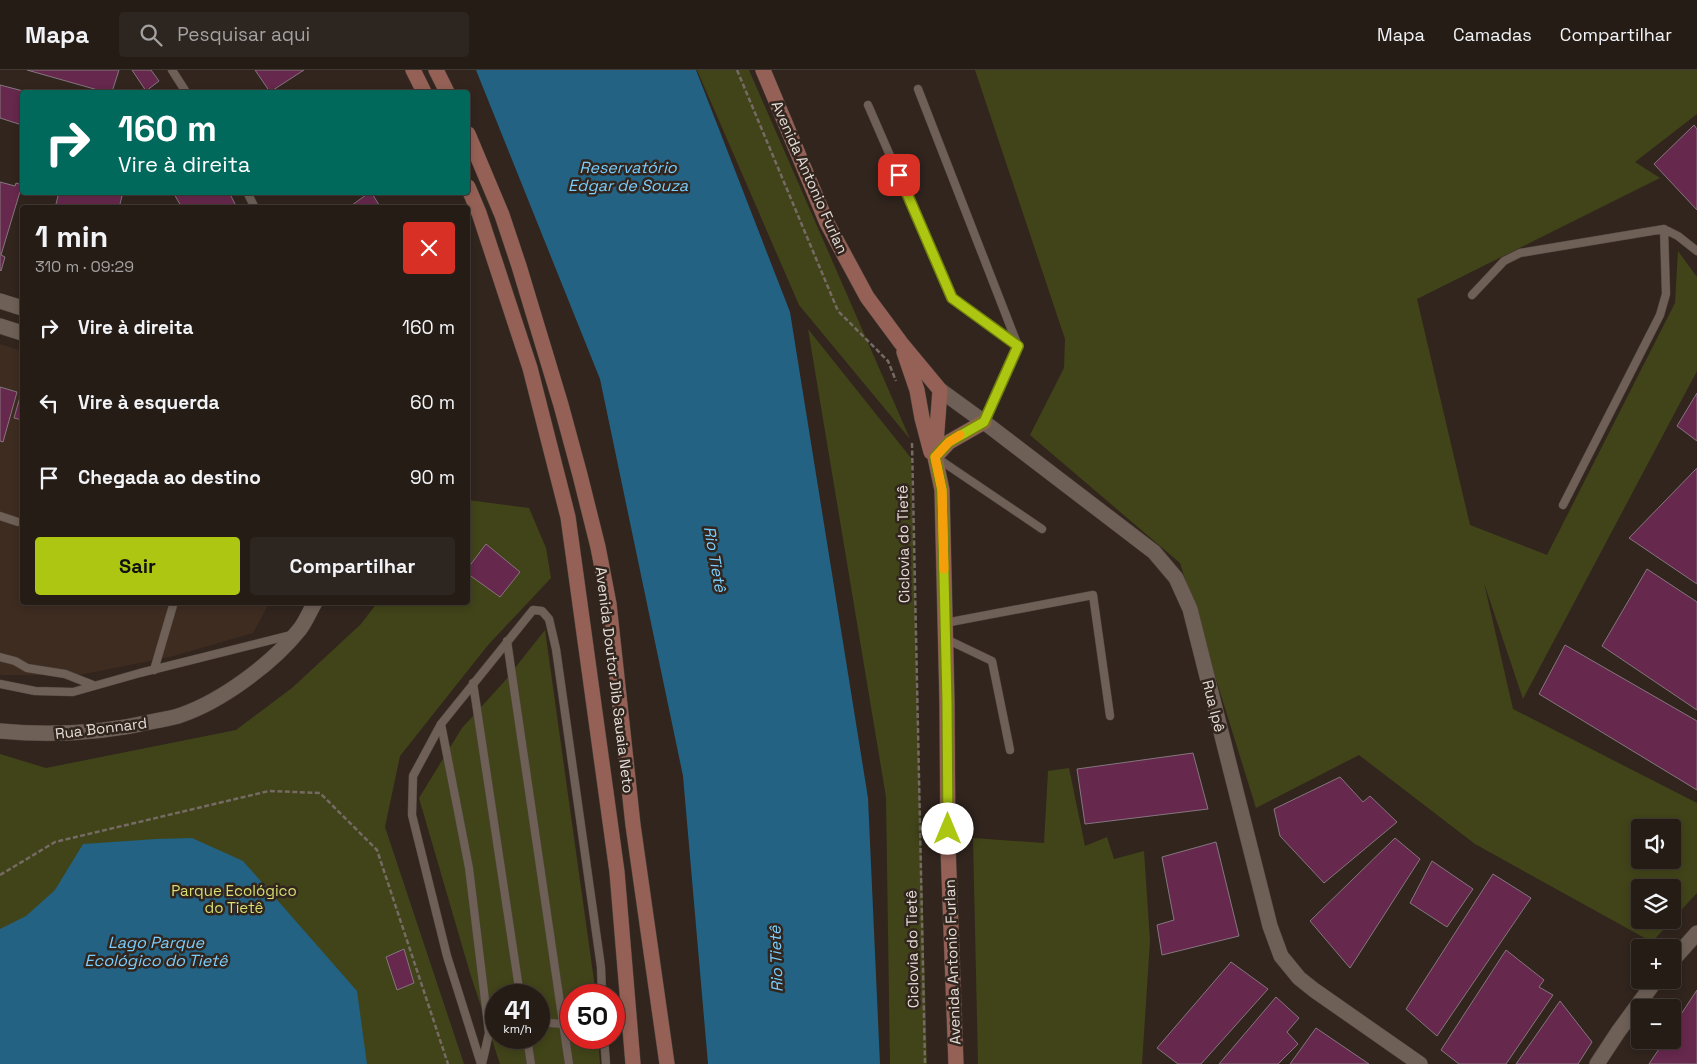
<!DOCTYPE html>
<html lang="pt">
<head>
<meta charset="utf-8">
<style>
  :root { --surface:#251c16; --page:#2d251f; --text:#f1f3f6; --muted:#a3a1a1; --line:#423a35; --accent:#acc612 }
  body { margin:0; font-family:"Space Grotesk",sans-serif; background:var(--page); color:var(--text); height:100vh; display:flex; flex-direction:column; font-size:19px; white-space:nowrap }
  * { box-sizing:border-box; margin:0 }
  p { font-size:16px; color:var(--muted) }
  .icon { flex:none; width:28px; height:28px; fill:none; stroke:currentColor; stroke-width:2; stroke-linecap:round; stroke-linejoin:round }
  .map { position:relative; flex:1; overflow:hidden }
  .side { position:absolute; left:20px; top:135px; width:450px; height:400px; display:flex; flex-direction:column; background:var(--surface); border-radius:5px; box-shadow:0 2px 8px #0003,0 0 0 1px var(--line) }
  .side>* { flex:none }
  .banner { position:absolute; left:20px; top:20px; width:450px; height:105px; border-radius:5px; box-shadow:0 2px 8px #0003,0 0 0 1px var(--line); background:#00695c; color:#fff; overflow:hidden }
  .fabs { position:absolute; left:1631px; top:749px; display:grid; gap:10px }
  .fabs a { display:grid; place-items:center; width:50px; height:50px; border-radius:5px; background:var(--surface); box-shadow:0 2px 8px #0003,0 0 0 1px var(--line); font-size:25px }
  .speed { position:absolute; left:485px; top:914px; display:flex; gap:10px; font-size:25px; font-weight:700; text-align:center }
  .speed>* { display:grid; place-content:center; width:65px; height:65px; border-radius:50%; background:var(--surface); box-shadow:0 2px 8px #0003,0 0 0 1px var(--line); line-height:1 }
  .speed small { font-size:12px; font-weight:400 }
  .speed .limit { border:8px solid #d22; background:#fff; color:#111 }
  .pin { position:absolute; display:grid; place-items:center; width:42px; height:42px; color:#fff; margin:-21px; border-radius:10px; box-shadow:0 2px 8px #0006 }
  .me { position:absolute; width:55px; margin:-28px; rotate:0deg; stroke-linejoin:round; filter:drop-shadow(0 0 4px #0008) }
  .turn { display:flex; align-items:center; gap:18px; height:105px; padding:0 15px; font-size:22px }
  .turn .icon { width:65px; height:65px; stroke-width:2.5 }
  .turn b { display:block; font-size:35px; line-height:42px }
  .round { display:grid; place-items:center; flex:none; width:52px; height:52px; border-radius:5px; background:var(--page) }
  .head { display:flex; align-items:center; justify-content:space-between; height:85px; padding:0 15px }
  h1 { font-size:30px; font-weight:700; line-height:38px }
  .button { display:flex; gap:10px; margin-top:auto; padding:10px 15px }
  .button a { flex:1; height:58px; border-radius:5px; background:var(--accent); color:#111; font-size:20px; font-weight:700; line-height:58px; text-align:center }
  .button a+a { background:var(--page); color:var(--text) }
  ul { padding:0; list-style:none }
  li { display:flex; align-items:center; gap:15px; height:75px; padding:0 15px }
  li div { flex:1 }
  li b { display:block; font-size:19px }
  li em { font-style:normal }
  header { display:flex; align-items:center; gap:30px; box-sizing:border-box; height:70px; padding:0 25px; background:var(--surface); border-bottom:1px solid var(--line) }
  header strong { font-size:24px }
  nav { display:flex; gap:28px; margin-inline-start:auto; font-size:18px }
  .search { width:350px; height:45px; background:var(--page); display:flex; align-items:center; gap:12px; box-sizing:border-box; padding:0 18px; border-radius:5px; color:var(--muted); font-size:19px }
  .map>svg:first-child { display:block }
  .built { fill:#3e2c21 }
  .green { fill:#414419; fill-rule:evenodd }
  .water { fill:#236282 }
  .building { fill:#66284d; stroke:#85767e }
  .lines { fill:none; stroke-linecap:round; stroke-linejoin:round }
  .service-casing { stroke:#4e443d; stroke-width:9 }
  .minor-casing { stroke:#4e443d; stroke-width:16 }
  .tertiary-casing { stroke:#4e443d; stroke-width:16 }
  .secondary-casing { stroke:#4e443d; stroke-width:16 }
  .path { stroke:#756a64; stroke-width:2.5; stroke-dasharray:5 2.5; stroke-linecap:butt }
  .service { stroke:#6e6057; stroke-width:8 }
  .minor { stroke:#6e6057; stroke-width:15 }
  .tertiary { stroke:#6e6057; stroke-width:15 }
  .secondary { stroke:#956156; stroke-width:15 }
  .route-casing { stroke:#70810c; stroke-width:12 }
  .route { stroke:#acc612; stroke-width:9 }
  .slow { stroke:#f59e0b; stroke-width:9 }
  .labels { text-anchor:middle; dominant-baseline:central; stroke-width:5; stroke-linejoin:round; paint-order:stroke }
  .street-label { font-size:15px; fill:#e4dcd7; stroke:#31251e }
  .park-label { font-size:15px; fill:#d8df73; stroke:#31251e }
  .water-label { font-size:16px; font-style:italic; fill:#7acffe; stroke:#31251e }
</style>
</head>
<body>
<header>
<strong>Mapa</strong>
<div class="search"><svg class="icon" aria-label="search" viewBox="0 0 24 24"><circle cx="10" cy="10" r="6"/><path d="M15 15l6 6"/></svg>Pesquisar aqui</div>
<nav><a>Mapa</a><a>Camadas</a><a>Compartilhar</a></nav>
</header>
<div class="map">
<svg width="1697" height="994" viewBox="0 0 1697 994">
  <rect width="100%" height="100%" fill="#31251e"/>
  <path class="built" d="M0,274L22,281V532L269,533L253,563L170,587L79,605H0Z"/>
  <path class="green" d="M697,0H749L910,369L799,235Z
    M975,0H1697V44L1635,92L1660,108L1417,229L1470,455L1547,485L1675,233L1678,181L1697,207V301L1523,629L1484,513L1513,639L1697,733V823L1672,850V818H1640V850H1672L1652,872L1475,774L1359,685L1256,738L1180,493L1030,365L1064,298L1065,269ZM1640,758H1672V790H1640Z
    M808,259L911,388L927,994H890L886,727Z
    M468,430L529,438L546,478L551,508L488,575L400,686L385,757L464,994H0V684L46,698L236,660L292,618L361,554L377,533L468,532Z
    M545,560L596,925H571V968H598L600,994H500L470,903L419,728L462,658L503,613ZM496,925H539V968H496Z
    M1069,698L1085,776L1107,767L1114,789L1144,781L1150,871L1142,994H978L973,768L1044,773L1048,701Z"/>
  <path class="water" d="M476,0H696L790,242L868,728L880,994H708L683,706L600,309Z
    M192,768L243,791L357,921L367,994H0V859L26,846L55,820L83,774L156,769Z"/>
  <path class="building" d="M27,0H119L112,22H105Z
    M132,0H151L159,11L146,21Z
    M255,0H304L270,22Z
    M0,15L27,22H22V55L0,48Z
    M1694,55L1697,59V140L1654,94Z
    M0,112L15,116L16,113L22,115L1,185L5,187L1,201L0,200Z
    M59,122H108L122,126L119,138H55Z
    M173,122H229L237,138H182Z
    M371,122L381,138H348L370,122Z
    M0,317L17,322L3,372L0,371Z
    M22,320V350L14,348Z
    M1697,323V371L1677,356Z
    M1697,398V514L1629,468Z
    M486,474L520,502L500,527L468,504V498Z
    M1647,499L1697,532V640L1602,576Z
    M1565,575L1697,651V720L1539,624Z
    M1193,683L1208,739L1085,754L1077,699Z
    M1340,707L1363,732L1370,726L1397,752L1324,813L1280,766L1274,739Z
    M1395,768L1420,789L1350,898L1310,851Z
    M1216,772L1239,866L1162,885L1157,855L1174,850L1162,787Z
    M1432,791L1473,819L1447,857L1410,833Z
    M1493,804L1531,828L1437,966L1406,939Z
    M404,879L414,913L397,920L386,887Z
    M1506,880L1544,910L1539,917L1553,925L1506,994H1459L1441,980Z
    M1231,892L1268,919L1201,994H1178L1157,978Z
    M1697,920V994H1649L1665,970H1672V958Z
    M1276,927L1299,948L1287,962L1298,974L1278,994H1219Z
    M1560,931L1592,972L1578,994H1516Z
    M1316,958L1369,994H1290Z"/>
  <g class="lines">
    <g class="service-casing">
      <path id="service" d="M172,0L186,22
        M918,19L1018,276L984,352
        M868,35L952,228L1018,276
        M247,122L255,138
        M1472,225L1504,191L1520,183L1664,159L1678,166L1697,181
        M937,388L1042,459
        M1563,435L1660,245L1666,224L1664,159
        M0,446L18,452
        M945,553L1093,525L1110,646
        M946,569L992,591L1010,680
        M507,571L569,994
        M0,587L15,591L27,598L65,604L93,615
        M154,600L174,532
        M473,613L520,925
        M0,614L35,621L73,622L140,603L291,565
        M441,654L469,798L489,963L482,994
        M539,952L562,954
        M527,968L531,994
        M604,968L606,994
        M481,994L447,886L412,745L413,706L441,654L533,540L542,541L549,549L556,579L601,897L602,925"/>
    </g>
    <g class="minor-casing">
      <path id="minor" d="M0,231L22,238
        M0,256L22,263
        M0,661C52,666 104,663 155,651C164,649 173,648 181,645C222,631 273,593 300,559C306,551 310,541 315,532"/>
    </g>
    <g class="tertiary-casing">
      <path id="tertiary" d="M940,320L984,352L1154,482L1176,508L1190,539L1270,856L1281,886L1299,908L1314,920L1420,994
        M1672,891L1697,863
        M1597,994L1618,962L1656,910"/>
    </g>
    <g class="secondary-casing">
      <path id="secondary" d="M413,0L424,22
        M436,0L447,22
        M763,0L827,153L867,227L901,273L940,320L935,387L942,420L947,632L948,777L956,994
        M468,64L502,145L519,196L561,335L580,405L598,477L609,534L633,755L667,994
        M468,117L479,143L530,298L568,447L617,802L633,994
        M904,282L917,320L922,348L931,382
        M935,387L949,372L984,352"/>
    </g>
    <path class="path" d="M737,0L838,241L888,291L896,311
      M912,373L925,994
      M0,805L55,772L269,721L320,723L377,780L448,994"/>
    <use href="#service" class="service"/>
    <use href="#minor" class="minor"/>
    <use href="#tertiary" class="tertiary"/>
    <use href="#secondary" class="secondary"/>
  </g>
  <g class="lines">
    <g class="route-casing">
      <path id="route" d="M899,105L952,228L1018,276L984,352L949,372L935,387L942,420L947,632L948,759"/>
    </g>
    <use href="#route" class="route"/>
    <path class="slow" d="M944,499L942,420L935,387L949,372L960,365"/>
  </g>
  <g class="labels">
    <g class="street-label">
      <text transform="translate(810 107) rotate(66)">Avenida Antonio Furlan</text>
      <text transform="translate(903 474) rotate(-91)">Ciclovia do Tietê</text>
      <text transform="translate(615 610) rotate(83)">Avenida Doutor Dib Sauaia Neto</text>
      <text transform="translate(1214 636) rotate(76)">Rua Ipê</text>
      <text transform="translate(101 658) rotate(-7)">Rua Bonnard</text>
      <text transform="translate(912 879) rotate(-91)">Ciclovia do Tietê</text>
      <text transform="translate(952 892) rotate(-92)">Avenida Antonio Furlan</text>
    </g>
    <g class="park-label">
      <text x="234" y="820">Parque Ecológico<tspan x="234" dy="17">do Tietê</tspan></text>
    </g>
    <g class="water-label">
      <text x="628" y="97">Reservatório<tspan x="628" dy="18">Edgar de Souza</tspan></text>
      <text transform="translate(715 489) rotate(80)">Rio Tietê</text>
      <text x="156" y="872">Lago Parque<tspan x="156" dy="18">Ecológico do Tietê</tspan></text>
      <text transform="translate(776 889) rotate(-92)">Rio Tietê</text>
    </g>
  </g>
</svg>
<div class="fabs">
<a><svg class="icon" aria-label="sound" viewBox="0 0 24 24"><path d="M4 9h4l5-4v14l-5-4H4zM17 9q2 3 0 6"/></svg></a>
<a><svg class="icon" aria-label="layers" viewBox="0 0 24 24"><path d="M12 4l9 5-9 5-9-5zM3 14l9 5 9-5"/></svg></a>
<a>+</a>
<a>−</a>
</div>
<div class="speed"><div>41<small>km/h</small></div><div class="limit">50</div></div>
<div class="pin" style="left:899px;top:105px;background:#d93025"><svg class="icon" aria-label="arrive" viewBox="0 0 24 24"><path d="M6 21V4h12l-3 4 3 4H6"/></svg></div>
<svg class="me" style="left:948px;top:759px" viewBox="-20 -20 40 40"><circle r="19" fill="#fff"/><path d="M0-13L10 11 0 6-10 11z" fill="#acc612"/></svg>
<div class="banner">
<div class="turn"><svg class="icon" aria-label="right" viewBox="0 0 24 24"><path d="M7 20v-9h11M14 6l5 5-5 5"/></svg><div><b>160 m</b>Vire à direita</div></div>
</div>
<section class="side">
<div class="head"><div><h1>1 min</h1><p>310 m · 09:29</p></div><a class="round" style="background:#d93025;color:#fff"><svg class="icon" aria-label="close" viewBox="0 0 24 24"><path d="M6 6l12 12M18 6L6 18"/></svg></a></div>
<ul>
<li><svg class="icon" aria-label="right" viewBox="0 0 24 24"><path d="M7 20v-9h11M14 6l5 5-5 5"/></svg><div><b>Vire à direita</b></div><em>160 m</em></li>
<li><svg class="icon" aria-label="left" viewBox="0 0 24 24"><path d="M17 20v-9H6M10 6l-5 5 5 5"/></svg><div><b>Vire à esquerda</b></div><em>60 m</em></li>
<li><svg class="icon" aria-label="arrive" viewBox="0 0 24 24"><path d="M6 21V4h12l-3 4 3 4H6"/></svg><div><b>Chegada ao destino</b></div><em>90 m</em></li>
</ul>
<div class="button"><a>Sair</a><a>Compartilhar</a></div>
</section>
</div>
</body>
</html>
